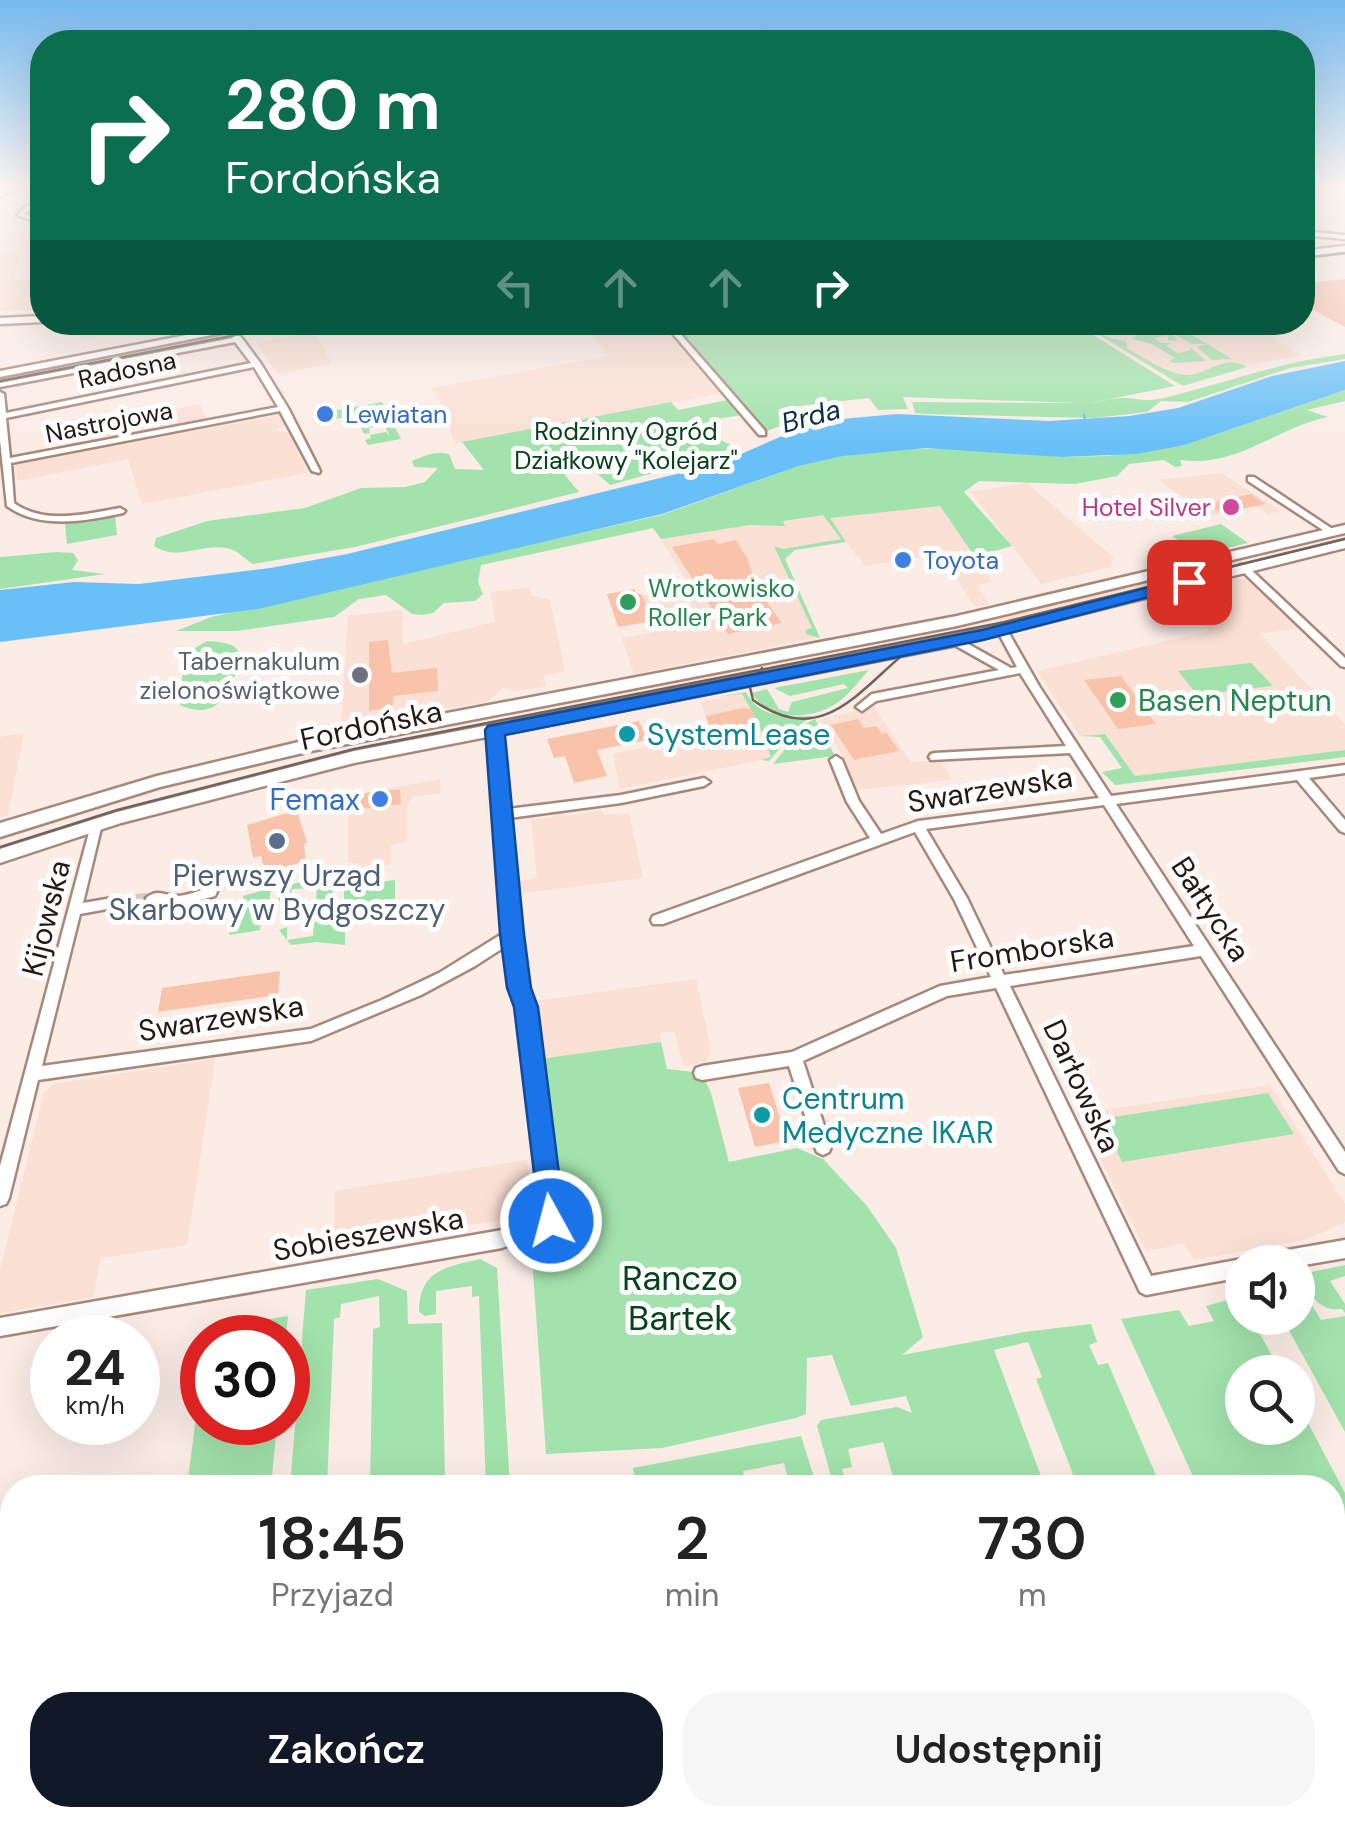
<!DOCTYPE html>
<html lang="pl">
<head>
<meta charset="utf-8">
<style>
  :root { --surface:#fff; --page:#f6f6f6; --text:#222; --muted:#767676; --accent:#111827 }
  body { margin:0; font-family:"DM Sans",sans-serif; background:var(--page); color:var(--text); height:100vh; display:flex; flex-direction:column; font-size:38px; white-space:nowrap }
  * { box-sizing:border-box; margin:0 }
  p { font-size:32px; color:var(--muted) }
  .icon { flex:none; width:55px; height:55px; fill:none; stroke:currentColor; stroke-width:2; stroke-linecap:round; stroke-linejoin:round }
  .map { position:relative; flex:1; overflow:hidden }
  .drawer { position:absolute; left:0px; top:1475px; width:1345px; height:352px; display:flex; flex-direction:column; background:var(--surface); border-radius:40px 40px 0 0; box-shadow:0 10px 40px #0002 }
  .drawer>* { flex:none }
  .hud { position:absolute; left:30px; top:30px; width:1285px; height:305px; border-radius:40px; box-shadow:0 10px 40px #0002; background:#0b6e4f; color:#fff; overflow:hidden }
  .fabs { position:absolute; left:1225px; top:1245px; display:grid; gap:20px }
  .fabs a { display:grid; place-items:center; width:90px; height:90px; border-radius:50%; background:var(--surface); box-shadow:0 10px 40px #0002; font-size:50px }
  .speed { position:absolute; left:30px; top:1315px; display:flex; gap:20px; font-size:50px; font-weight:700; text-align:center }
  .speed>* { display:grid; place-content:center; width:130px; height:130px; border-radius:50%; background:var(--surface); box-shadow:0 10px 40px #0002; line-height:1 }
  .speed small { font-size:25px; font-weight:400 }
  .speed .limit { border:15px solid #d22; background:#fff; color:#111 }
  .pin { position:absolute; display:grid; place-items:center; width:85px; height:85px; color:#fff; margin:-42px; border-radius:20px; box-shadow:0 5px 15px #0006 }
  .me { position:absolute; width:110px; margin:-55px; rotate:353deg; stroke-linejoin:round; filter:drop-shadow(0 0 8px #0008) }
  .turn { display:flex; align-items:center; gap:35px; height:210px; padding:0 30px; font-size:45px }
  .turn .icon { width:130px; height:130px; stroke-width:2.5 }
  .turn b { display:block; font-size:70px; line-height:85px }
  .lanes { display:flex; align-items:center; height:95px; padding:0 30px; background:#0003; justify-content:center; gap:50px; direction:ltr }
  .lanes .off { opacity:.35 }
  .eta { display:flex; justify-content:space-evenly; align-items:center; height:170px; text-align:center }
  .eta b { font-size:60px; font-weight:600; line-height:70px }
  .primary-button { display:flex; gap:20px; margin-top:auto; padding:20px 30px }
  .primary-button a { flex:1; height:115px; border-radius:40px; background:var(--accent); color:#fff; font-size:40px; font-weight:600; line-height:115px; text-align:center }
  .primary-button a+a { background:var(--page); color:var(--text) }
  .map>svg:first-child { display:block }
  .built { fill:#fae0d5 }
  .green { fill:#a2e2ac }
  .water { fill:#69c0f8 }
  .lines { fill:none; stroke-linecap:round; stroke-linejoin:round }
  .stream { stroke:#69c0f8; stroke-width:2.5 }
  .building { fill:#f8c2ab }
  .street-tunnel { stroke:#dbccc6; stroke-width:12; stroke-dasharray:12 6; stroke-linecap:butt }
  .street-casing { stroke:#a7887a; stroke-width:5 }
  .secondary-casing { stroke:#a7887a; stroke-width:5 }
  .street { fill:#fff; fill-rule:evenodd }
  .secondary { fill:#fff; fill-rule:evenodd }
  .tram { stroke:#71645e; stroke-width:2.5 }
  .route { fill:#1a73e8; stroke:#114b97; stroke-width:2.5 }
  .shop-dot { fill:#3f7fe0; stroke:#fdfdfd; stroke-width:4 }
  .hotel-dot { fill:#d1479c; stroke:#fdfdfd; stroke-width:4 }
  .leisure-dot { fill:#2e9e5b; stroke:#fdfdfd; stroke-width:4 }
  .worship-dot { fill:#6b7280; stroke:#fdfdfd; stroke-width:4 }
  .culture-dot { fill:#0f9aa8; stroke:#fdfdfd; stroke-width:4 }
  .service-dot { fill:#5c6f8a; stroke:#fdfdfd; stroke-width:4 }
  .labels { text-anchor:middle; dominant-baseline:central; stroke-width:10; stroke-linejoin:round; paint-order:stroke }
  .far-street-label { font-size:25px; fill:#251913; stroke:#fdfdfd }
  .far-shop-label { font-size:25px; fill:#366cbe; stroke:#fdfdfd; text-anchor:start }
  .far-park-label { font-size:25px; fill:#07421a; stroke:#fdfdfd }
  .far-hotel-label { font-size:25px; fill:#b23c85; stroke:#fdfdfd; text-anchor:end }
  .far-leisure-label { font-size:25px; fill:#27864d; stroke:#fdfdfd; text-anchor:start }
  .far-worship-label { font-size:25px; fill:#5b616d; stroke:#fdfdfd; text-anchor:end }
  .far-water-label { font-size:28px; font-style:italic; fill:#072f45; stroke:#fdfdfd }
  .leisure-label { font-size:30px; fill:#27864d; stroke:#fdfdfd; text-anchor:start }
  .street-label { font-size:30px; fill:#251913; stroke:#fdfdfd }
  .culture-label { font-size:30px; fill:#0d838f; stroke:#fdfdfd; text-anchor:start }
  .shop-label { font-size:30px; fill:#366cbe; stroke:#fdfdfd; text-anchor:end }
  .service-label { font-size:30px; fill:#4e5e75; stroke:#fdfdfd }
  .near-park-label { font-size:35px; fill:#07421a; stroke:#fdfdfd }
</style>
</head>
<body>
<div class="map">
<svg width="1345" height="1826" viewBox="0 0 1345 1826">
  <rect width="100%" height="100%" fill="#fbece6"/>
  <path class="built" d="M20,252L14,280L42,278V309L0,311V254Z
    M664,322L722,393L455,444L448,425L453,423L431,388L609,356L584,328L539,333L529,323Z
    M1080,323H1251L1301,355L1245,366L1179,385Z
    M315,332L331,362L326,365L277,373L256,343Z
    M200,404L206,420L61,447L56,423L94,415L97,424Z
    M280,415L286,425L276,430L289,433L307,473L142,504L128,459L17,481L16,465Z
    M1221,473L1281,511L1268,514L1255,506L1211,516L1158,480Z
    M1027,483L1113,557L1111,567L1041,584L971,492Z
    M941,506L992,581L977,586L989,604L975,607L939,554L865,566L846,542L795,550L785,559L819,637L634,674L622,638L656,632L641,594L654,597L693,591L661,539L825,513Z
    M1206,565L1215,570L1004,625L994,618Z
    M1241,578L1253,583L1299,628L1260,634L1345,725V750L1135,776L1105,733L1080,736L1037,671L1210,631L1168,596Z
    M530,587L531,595L550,600L565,671L543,676L546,686L514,692L505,687L486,702L341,725L348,616L402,610L403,644L495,622L491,592Z
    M742,694L759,723L771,758L620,789L613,754L711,733L701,702Z
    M874,707L911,762L941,760L952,780L857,790L846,762L820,719Z
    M24,733L8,815L0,818V737Z
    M440,779L441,793L412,797L407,805V842L391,845V864L358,871V863H348V810L360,809V794Z
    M602,810L604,815L629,813L643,878L522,893L520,881L537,878L531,820L553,817L559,812L566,816Z
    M696,979L711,1049L706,1063L684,1066L674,1031L660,1033L661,1042L540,1059L535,1001Z
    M215,1059L187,1245L101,1258L93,1297L0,1313V1270L44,1093L53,1084Z
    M1270,1085L1345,1204V1222L1308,1239L1194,1260L1184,1244L1146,1251L1078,1114Z
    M527,1160L532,1215L333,1247L335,1191Z"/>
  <path class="green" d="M1019,322L1033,331L1077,325L1175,386L1090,403C1100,402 1111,398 1121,398C1140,398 1146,403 1168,397C1227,382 1284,361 1345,354V359L1290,368L1188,402L1161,401L1147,412L1094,418L923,414L915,413L912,402L1078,403L903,397L908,409L878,410L869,398L798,406L782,414L794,421L767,431L756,424L671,323Z
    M1080,323L1109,338L1126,341L1127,348C1146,359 1164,372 1185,375C1205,377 1223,353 1247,367L1183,386Z
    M1150,325L1162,332L1184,330L1232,359L1212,360L1197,347L1206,344H1192L1172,333L1178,341L1168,340V335L1154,338L1161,343H1172L1166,346L1178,353L1191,350L1190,347L1206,361L1173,363L1169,361L1175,358L1152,344L1133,339L1137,335H1149L1139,327Z
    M1345,390V401L1307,410L1328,417C1275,428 1237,468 1180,460L1182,466L1175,467L1164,460L1129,464L1117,476L1075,484L979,481L964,492L1012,546L975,557L940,506L830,518L846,542L795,550L785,559L820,638L806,634L805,630L812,628L774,546L783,549L841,539L823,515L783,521L785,526L750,525L661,539L653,528L481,565L478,582L483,594L475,601L444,603L433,613L422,615L412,614L386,595L359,599L334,617L236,631H176L211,617L661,515L799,466L844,456L891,449L964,448L1061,457L1107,456L1185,445Z
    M727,400L742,415L716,419L703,432L740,449L610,485L584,462L559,468L579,492L355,547L253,564C246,560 240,553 233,550C207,540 179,563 154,546L156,538L207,521L305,508L361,488L405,487L425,482L438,468L414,467L412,461C424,456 436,450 449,454L455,469L484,470L462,442L671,402L678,410Z
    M382,402L401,439L368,445L365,440L371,438L370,435L386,432L390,436L382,421L385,418L374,406L382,425L369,428L370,433L364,434L352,409L354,416L335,419L332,411Z
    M115,515L117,535L67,544L65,524Z
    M1221,524L1248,543L1198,555L1172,536Z
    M57,552L73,553L78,560L72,570L105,574L0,589V557Z
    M207,641C240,643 245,649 234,679C225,705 207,718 180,705L183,667L188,661L185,654Z
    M1251,663L1273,686L1197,695L1178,671Z
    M869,670C859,681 847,697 834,705C809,720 767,721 752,693L767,689L779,709L788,712L792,702L848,688L844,684L790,696L774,688Z
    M746,692C760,719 786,717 813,716L801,724L769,761L761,760L771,757L758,722L742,694L718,697Z
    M815,719L835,756L773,764L805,724Z
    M1105,734L1135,776L1345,750V757L1115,785L1102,772L1122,768L1100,737L1080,736Z
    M333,874V914L345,925V945L317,942L291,945L279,930L287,927V940L313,936L317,888L292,889L289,901H279L277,888Z
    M395,880V904L344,911V887Z
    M271,888L269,902L262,904L260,930L229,935L232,909L255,905L244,902L243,896Z
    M661,1042L667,1069L702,1073L711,1093L729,1162L797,1148L823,1159L867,1206L896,1248L923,1337L902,1355L1024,1332L1091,1324L1097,1342L1089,1345L1098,1365L1108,1363L1161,1487H1078L1036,1379L1042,1377L1028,1342L994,1350L1045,1487H896L883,1442L848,1449L852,1467L842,1469L846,1483L858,1481L860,1487H834L817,1426L821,1420L897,1407L912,1413L906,1396L851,1406L832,1355L807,1358L806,1414L796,1418L662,1448L546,1454L531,1244L560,1227L540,1059Z
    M1268,1093L1294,1134L1122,1162L1101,1119Z
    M480,1259L497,1268L510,1487H486L479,1296L472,1297V1286L436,1291V1314L425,1316L419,1312C419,1270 446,1267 480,1259Z
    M1345,1265V1276L1330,1281L1345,1304V1313L1342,1309C1321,1312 1305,1295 1306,1273Z
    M378,1279L407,1291L408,1324L442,1323L445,1487H370L373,1329L380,1327L379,1296L341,1304L340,1317L334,1319L327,1487H290L306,1290Z
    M1298,1282L1321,1320L1345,1316V1432L1285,1323L1298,1318Z
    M1242,1289V1318H1251L1281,1372H1242V1428H1298V1404L1345,1493V1601L1333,1603L1332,1488L1198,1487L1121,1319L1179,1310L1189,1326L1214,1321L1206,1306L1239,1297L1236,1290Z
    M288,1316L286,1337H207L208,1329Z
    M202,1370V1422L277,1423L271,1487H187Z
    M801,1436L817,1487H790L784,1463L743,1471L746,1487H636L633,1468Z
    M1332,1608L1345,1634V1811L1333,1784Z
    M34,1815H235V1826H32Z
    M346,1815H451L452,1825L507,1815L502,1826H345Z
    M777,1815H944L947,1826H779Z
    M987,1815H1087L1091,1826H990Z
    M1131,1815H1303L1308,1826H1135Z"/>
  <path class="water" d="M1345,361V390L1185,445L1136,454L1061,457L926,448L844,456L799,466L662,514L258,609L0,642V590L74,582L139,584L270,568L347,554L689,471L741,454L810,424L830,420L897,414L1049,421L1129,416L1178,408L1272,376Z"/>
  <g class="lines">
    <path class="stream" d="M1084,415L1085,420"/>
  </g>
  <path class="building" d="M1345,279V327L1302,304V284Z
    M1251,494L1266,504L1222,513L1207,504Z
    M714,539L718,544L736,540L747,558L754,579L751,580L782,623L728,634L672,547Z
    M634,589L637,594H641L655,621L618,627L607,594Z
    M388,640L392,673L437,668L438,691L393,696V705L389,708L369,711V642Z
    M1121,676L1156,724L1118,729L1084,680Z
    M743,708L751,709L758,722L711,731L706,716Z
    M858,719L864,728L876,726L882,734L887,733L899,751L854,760L831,725Z
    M639,721L647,740L597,750L607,776L574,783L565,756L554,758L547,739Z
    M380,790H400L401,804L360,809V794Z
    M297,810L307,843L304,844L306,861L272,871L263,864L261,856L253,858L247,825Z
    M280,971L278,995L158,1012L162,988Z
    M769,1083L787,1141L755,1147L738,1088Z"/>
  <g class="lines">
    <path class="street-tunnel" d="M118,902L153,898"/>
    <g class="street-casing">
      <path id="street" d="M42,201V205L31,208L24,214L42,220V224L17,215L27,206Z
        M1302,231L1345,235V239L1302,235Z
        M663,322H670L765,431V435H759Z
        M232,334H236L241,337L261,364L288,408L320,471L319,473L312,471L280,411L11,463L14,503C44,525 86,514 120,508L125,511L123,513C86,521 40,530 7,506L0,440V392L4,394L6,413L251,363L235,342L0,387V383L233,338ZM254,367L278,407L10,458L6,418Z
        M1248,477H1254L1337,532L1329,534L1248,481Z
        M1240,565H1246L1345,658V667L1341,666L1240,569Z
        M1002,627L1007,630L1039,686L1111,796L1345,765V773L1309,778L1345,820V833L1340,831L1297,780L1116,804L1345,1152V1174L1339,1171L1201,956L1010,986L1151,1276L1242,1259L1249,1262H1242V1277L1146,1295L1140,1292L996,988L947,996L803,1061L831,1147L829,1152L823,1155L817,1152L815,1147L789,1066L702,1080L696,1078L694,1073L696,1068L702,1066L792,1052L940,986L991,977L954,899L915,832L663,924H653L651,920L653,916L870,838L847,802L830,760L836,756L842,760L859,801L881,834L918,821L1099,798L1070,753L931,760L929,757L931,754L935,753L1066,746L1020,673L876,701L862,711L856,707L872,694L999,670L951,643V639H959L1011,668L1017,667L997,630ZM1104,805L1194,946L1004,975L967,898L926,829Z
        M495,726L501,730L508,809L621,795L704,778L710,782L704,786L621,803L509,818C514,874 514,955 533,1007L560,1221L557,1227L502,1248L0,1336V1318L502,1230L542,1216L519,1007L512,988L506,946L475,966L421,995L311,1041L38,1080L9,1198L6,1204L0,1206V1166L92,821L96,819L102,824L83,903L118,897L125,902L118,907L80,914L42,1066L311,1029L382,1000L439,973L505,932L489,730Z
        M210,887L215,888L217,892L215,896L174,907L164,903L148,902L146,898C159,888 163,896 177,896C187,896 200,890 210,887Z
        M1345,1240V1258L1298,1266V1262H1261L1264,1256L1270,1253Z"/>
    </g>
    <g class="secondary-casing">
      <path id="secondary" d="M14,186H25L0,197V192Z
        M1345,246V252L1302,257V251Z
        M42,316V322L0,324V318Z
        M254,322H278L0,377V371Z
        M1345,525V533L957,626L311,751L160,787L0,837V823L157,776L311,739L957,616Z
        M1345,540V548L957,645L354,763L121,823L0,863V849L117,812L354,751L957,635Z"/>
    </g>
    <use href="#street" class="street"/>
    <use href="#secondary" class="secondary"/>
    <path class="tram" d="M1302,258L1345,253
      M0,381L302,322
      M762,668L749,683L753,700C827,754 867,678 919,642
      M0,847L117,810L354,749L1005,622L1345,539"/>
  </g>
  <linearGradient id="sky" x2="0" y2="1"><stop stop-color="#75b9ee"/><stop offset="0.42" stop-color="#fdf6f4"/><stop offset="1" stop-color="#fdf6f4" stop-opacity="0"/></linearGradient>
  <rect width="1345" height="442" fill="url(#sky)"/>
  <path class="route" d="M1189,577L1197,582L1195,585L983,640L505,735L524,934L531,988L538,1007L565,1221L561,1231L551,1235L541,1231L514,1007L507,988L500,934L485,730L488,726L982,630Z"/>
  <g class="shop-dot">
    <circle cx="325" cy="414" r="10"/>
    <circle cx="903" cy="560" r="10"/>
    <circle cx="380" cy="799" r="10"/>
  </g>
  <circle class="hotel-dot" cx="1231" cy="507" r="10"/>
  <g class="leisure-dot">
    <circle cx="628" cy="602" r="10"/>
    <circle cx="1118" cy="700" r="10"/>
  </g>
  <circle class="worship-dot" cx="360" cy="675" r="10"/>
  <g class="culture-dot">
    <circle cx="627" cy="734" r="10"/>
    <circle cx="762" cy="1115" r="10"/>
  </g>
  <circle class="service-dot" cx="277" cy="841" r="10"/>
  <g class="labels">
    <g class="far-street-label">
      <text transform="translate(127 370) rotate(-12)">Radosna</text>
      <text transform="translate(109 422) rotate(-11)">Nastrojowa</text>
    </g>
    <g class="far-shop-label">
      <text x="345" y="414">Lewiatan</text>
      <text x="923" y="560">Toyota</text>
    </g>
    <g class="far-park-label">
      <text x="626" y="431">Rodzinny Ogród<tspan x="626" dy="29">Działkowy "Kolejarz"</tspan></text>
    </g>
    <g class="far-hotel-label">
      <text x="1211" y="507">Hotel Silver</text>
    </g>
    <g class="far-leisure-label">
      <text x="648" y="588">Wrotkowisko<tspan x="648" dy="29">Roller Park</tspan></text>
    </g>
    <g class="far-worship-label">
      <text x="340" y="661">Tabernakulum<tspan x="340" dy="29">zielonoświątkowe</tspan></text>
    </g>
    <g class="far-water-label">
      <text transform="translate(811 416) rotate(-15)">Brda</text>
    </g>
    <g class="leisure-label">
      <text x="1138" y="700">Basen Neptun</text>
    </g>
    <g class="street-label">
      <text transform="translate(371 725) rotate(-12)">Fordońska</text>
      <text transform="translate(990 789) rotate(-9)">Swarzewska</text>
      <text transform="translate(1211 909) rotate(57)">Bałtycka</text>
      <text transform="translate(46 918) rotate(-76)">Kijowska</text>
      <text transform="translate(1032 949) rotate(-9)">Fromborska</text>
      <text transform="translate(221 1018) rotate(-9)">Swarzewska</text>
      <text transform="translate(1082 1086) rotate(65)">Darłowska</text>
      <text transform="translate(368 1234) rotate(-10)">Sobieszewska</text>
    </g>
    <g class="culture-label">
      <text x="647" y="734">SystemLease</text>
      <text x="782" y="1098">Centrum<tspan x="782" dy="34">Medyczne IKAR</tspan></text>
    </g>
    <g class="shop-label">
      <text x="360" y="799">Femax</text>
    </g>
    <g class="service-label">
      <text x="277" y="875">Pierwszy Urząd<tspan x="277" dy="34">Skarbowy w Bydgoszczy</tspan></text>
    </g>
    <g class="near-park-label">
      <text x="680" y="1278">Ranczo<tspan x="680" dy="40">Bartek</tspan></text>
    </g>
  </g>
</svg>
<div class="fabs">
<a><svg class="icon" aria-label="sound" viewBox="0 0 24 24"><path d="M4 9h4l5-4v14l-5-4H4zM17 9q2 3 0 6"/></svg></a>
<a><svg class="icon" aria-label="search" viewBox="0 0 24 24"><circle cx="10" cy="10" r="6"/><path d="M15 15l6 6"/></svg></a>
</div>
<div class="speed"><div>24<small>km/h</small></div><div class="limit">30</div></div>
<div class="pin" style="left:1189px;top:582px;background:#d93025"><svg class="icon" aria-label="arrive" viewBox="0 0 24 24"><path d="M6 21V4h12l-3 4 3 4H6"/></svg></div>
<svg class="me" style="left:551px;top:1221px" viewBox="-20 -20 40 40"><circle r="17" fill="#1a73e8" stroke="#fff" stroke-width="3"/><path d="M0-11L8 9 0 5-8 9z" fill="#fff"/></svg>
<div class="hud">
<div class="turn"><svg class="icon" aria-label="right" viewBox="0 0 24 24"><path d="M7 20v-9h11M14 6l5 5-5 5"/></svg><div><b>280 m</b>Fordońska</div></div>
<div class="lanes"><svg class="icon off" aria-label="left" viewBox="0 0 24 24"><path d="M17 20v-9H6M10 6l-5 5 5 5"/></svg><svg class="icon off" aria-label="ahead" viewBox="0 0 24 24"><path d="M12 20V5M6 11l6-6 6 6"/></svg><svg class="icon off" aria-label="ahead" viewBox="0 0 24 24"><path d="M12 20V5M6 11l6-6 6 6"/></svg><svg class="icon" aria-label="right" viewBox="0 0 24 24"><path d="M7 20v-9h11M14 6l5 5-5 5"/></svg></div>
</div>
<section class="drawer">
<div class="eta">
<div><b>18:45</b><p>Przyjazd</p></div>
<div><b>2</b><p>min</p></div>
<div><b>730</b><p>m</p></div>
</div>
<div class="primary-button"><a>Zakończ</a><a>Udostępnij</a></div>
</section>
</div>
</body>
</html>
